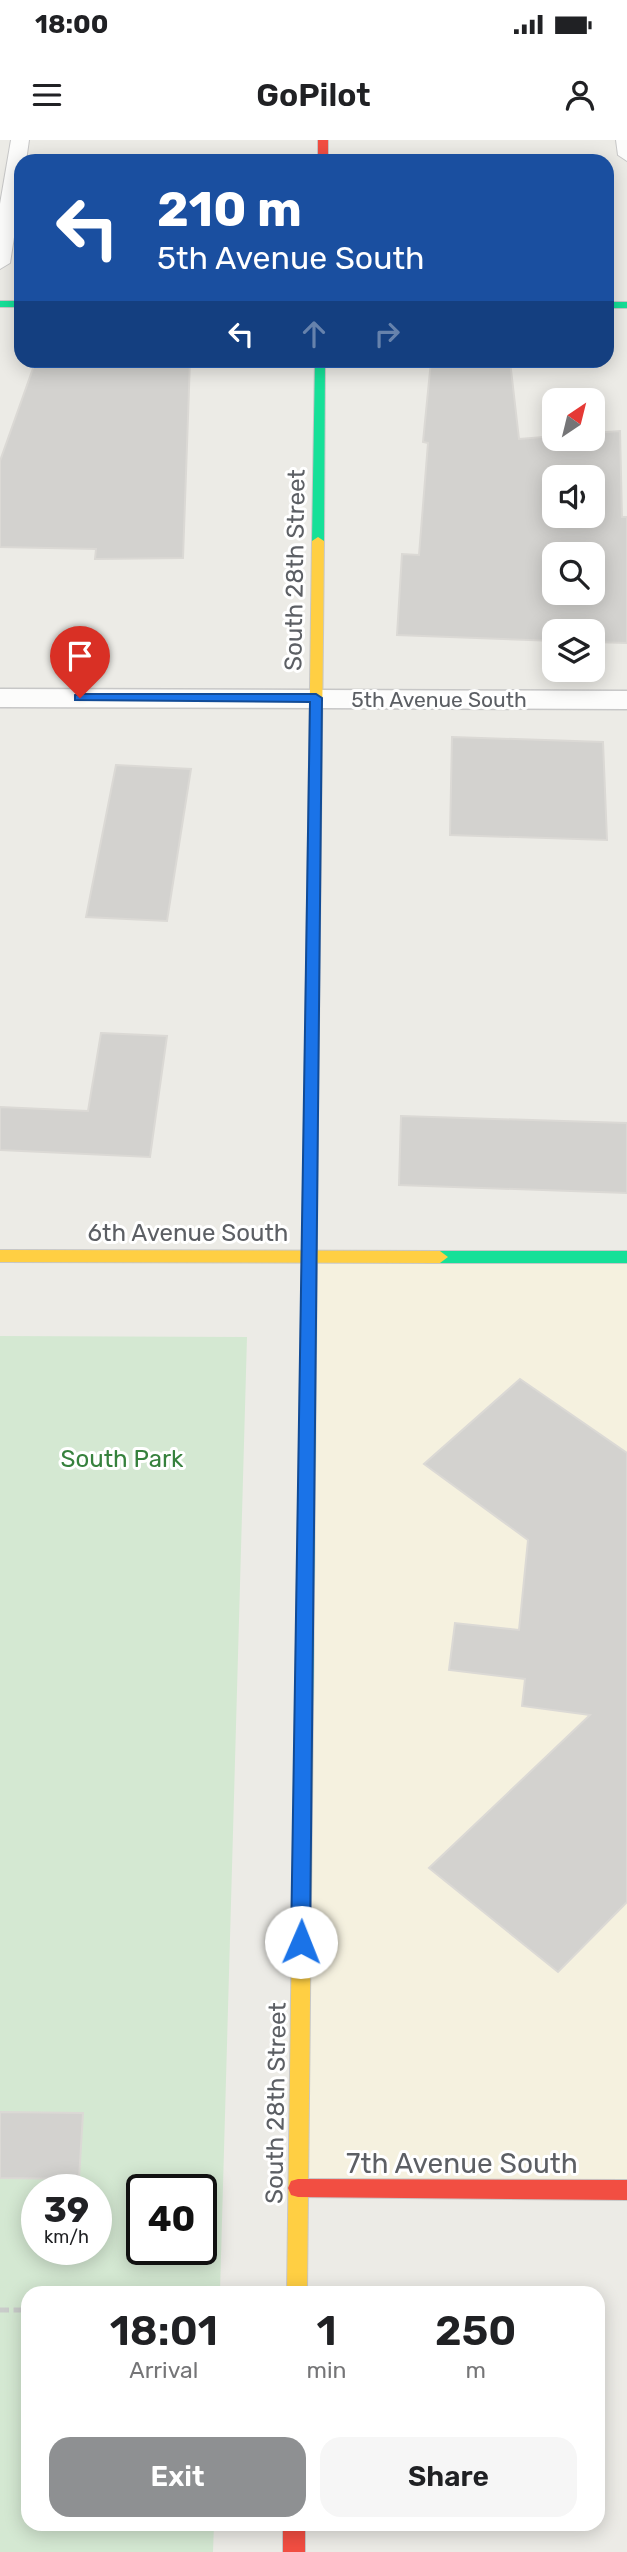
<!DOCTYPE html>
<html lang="en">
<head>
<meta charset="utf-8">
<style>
  :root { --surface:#fff; --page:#f6f6f6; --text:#202124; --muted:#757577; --accent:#8e9092 }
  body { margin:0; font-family:Rubik,sans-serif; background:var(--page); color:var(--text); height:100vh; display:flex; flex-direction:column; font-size:26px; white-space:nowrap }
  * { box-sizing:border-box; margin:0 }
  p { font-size:23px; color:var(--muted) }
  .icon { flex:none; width:38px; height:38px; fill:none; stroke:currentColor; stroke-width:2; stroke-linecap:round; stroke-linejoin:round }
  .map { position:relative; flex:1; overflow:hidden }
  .sheet { position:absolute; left:21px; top:2146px; width:584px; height:245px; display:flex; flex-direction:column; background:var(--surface); border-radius:21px; box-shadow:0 4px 18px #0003 }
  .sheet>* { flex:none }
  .top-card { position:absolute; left:14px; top:14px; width:600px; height:214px; border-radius:21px; box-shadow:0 4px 18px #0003; background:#1a4fa0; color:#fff; overflow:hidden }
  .needle { width:46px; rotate:35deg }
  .controls { position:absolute; left:542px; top:248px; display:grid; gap:14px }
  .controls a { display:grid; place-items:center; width:63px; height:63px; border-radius:14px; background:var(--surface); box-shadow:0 4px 18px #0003; font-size:35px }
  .speed { position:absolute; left:21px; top:2034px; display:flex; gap:14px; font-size:35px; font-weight:700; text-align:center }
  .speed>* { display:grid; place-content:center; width:91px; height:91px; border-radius:50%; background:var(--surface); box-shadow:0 4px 18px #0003; line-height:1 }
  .speed small { font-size:18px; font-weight:400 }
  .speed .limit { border:4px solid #111; border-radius:10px; background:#fff; color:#111 }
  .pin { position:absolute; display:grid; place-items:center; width:60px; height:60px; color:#fff; margin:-72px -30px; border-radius:50% 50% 50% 0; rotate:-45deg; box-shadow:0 0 7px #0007 }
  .pin .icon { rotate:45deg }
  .me { position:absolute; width:77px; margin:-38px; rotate:1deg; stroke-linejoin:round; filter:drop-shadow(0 0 5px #0008) }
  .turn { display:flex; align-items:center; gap:24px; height:147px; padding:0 28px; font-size:32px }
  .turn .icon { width:91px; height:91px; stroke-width:2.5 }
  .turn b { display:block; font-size:49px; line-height:60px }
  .lanes { display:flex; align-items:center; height:66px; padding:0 28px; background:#0003; justify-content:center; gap:35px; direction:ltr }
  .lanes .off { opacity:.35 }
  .eta { display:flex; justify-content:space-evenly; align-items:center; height:119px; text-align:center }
  .eta b { font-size:42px; font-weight:600; line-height:49px }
  .cta { display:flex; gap:14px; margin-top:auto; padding:14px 28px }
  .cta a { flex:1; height:80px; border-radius:21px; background:var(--accent); color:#fff; font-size:28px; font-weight:600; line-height:80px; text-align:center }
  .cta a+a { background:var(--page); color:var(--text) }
  .status { display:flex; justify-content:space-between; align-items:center; height:49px; padding:0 35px; background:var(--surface); direction:ltr }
  .status svg { height:19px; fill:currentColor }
  header { display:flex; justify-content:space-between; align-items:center; height:91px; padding:0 28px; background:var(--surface); font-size:32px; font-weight:600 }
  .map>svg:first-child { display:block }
  .commercial { fill:#f5f1df }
  .green { fill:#d4e8d2; fill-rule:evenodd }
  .building { fill:#d3d2cf; stroke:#dbd9d5; stroke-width:2; fill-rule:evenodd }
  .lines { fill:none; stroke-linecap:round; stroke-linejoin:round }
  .lane-casing { stroke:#c7c7c7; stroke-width:2 }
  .street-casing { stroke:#c7c7c7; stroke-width:3 }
  .fast-casing { stroke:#c7c7c7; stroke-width:2 }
  .slow-casing { stroke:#c7c7c7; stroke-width:2 }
  .jam-casing { stroke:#c7c7c7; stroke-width:2 }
  .path { stroke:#c9ccca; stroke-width:5; stroke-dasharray:9 4.5; stroke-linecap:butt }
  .lane { fill:#fcfcfb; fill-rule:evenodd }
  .street { fill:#fcfcfb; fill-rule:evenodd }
  .fast { fill:#16e098; fill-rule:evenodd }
  .slow { fill:#ffcf43; fill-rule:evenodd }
  .jam { fill:#f24e42; fill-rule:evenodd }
  .route { fill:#1a73e8; stroke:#114b97; stroke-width:2 }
  .labels { text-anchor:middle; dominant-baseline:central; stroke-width:6; stroke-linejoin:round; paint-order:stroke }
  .far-street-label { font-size:21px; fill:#5c5f64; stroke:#fff }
  .street-label { font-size:24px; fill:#5c5f64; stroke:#fff }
  .park-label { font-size:24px; fill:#36813d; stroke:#fff }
  .near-street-label { font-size:28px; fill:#5c5f64; stroke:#fff }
</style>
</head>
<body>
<div class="status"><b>18:00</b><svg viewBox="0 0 49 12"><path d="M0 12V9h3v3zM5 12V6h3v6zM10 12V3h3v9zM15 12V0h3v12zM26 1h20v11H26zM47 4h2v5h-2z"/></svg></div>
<header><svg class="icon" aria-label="menu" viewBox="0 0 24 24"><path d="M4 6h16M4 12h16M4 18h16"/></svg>GoPilot<svg class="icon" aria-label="person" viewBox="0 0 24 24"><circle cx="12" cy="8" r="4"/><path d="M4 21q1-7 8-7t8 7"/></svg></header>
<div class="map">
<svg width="627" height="2412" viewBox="0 0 627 2412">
  <rect width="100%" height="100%" fill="#ecebe6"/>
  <path class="commercial" d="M309,1116L627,1117V2050L298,2048Z"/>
  <path class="green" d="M0,1196L247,1197L220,2152H28V2384H214L213,2412H0ZM37,2049H96V2109H37ZM142,2049H201V2109H142Z"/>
  <path class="building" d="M36,220H190L183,418L95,419L96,409L0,407V321Z
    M431,221H510L519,299L555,296V299H593V293L620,291L622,377H627V503L593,502V492H555V501L397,495L402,414L419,415L428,303L423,302ZM555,338H593V376H555ZM555,415H593V453H555Z
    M452,597L603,602L607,700L450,695Z
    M116,625L191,629L167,781L86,777Z
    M101,893L167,896L150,1017L0,1010V967L88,971Z
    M401,976L627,983V1053L399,1045Z
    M520,1239L627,1313V1762L558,1832L429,1728L590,1575L522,1566L525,1539L449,1530L455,1483L519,1490L528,1400L424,1324Z
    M0,1972L83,1973L79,2039L0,2038Z"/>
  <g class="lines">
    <g class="lane-casing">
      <path id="lane" d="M11,0H29L26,21H21V52L10,123L0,129V64Z
        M616,0H627V21L618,15Z"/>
    </g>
    <g class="street-casing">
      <path id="street" d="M0,549L627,551V569L0,567Z"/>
    </g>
    <g class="fast-casing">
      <path id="fast" d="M0,161H21V167H0Z
        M607,162H627V168H607Z
        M315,220H325L324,401L318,405L312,401Z
        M311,976L318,981L313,1568L310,1573L304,1575L298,1573L295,1568L304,981Z
        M440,1111H627V1123H440L432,1117Z"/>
    </g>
    <g class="slow-casing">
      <path id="slow" d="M318,397L324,401L318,981L311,986L304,981L312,401Z
        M0,1110L440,1111L448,1117L440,1123L0,1122Z
        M304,1561L310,1563L313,1568L307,2152H287L295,1568L298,1563Z"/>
    </g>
    <g class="jam-casing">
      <path id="jam" d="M318,0H328V21H318Z
        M298,2039L627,2040V2060L298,2057L291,2055L288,2048L291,2041Z
        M283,2384H305V2412H283Z"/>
    </g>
    <path class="path" d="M0,2170H28"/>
    <use href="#lane" class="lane"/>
    <use href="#street" class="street"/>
    <use href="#fast" class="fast"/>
    <use href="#slow" class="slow"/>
    <use href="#jam" class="jam"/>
  </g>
  <path class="route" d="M80,554H316L322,558L310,1802L307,1808L301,1810L294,1808L291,1802L310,562L75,560V555Z"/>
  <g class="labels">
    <g class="far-street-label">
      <text x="439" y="559">5th Avenue South</text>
    </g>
    <g class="street-label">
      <text transform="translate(295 430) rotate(-89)">South 28th Street</text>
      <text x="188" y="1093">6th Avenue South</text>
      <text transform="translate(276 1963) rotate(-89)">South 28th Street</text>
    </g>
    <g class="park-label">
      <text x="122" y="1319">South Park</text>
    </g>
    <g class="near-street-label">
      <text x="462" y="2023">7th Avenue South</text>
    </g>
  </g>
</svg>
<div class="controls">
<a><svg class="needle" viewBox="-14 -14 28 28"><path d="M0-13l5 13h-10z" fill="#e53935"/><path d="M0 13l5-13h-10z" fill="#757577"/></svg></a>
<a><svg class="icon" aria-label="sound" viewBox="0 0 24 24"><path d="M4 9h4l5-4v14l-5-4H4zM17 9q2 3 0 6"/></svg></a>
<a><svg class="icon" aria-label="search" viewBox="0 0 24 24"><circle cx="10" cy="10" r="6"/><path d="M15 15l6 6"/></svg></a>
<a><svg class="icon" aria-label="layers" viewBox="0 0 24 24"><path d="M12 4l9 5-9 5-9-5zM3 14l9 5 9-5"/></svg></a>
</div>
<div class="speed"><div>39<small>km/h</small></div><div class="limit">40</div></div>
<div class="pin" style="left:80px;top:558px;background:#d93025"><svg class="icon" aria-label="arrive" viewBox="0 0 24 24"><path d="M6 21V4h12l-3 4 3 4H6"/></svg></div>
<svg class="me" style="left:301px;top:1802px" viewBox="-20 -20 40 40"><circle r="19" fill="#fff"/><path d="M0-13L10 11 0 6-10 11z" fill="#1a73e8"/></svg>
<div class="top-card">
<div class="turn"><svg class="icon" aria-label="left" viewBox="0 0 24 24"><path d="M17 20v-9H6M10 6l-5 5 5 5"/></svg><div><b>210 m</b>5th Avenue South</div></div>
<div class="lanes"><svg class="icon" aria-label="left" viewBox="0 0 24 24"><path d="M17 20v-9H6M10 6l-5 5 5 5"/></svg><svg class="icon off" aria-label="ahead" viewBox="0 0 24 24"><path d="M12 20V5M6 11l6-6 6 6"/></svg><svg class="icon off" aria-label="right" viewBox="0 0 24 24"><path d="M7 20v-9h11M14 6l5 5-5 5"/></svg></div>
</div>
<section class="sheet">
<div class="eta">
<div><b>18:01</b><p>Arrival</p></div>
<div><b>1</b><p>min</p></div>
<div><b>250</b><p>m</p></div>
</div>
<div class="cta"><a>Exit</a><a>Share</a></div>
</section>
</div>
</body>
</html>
